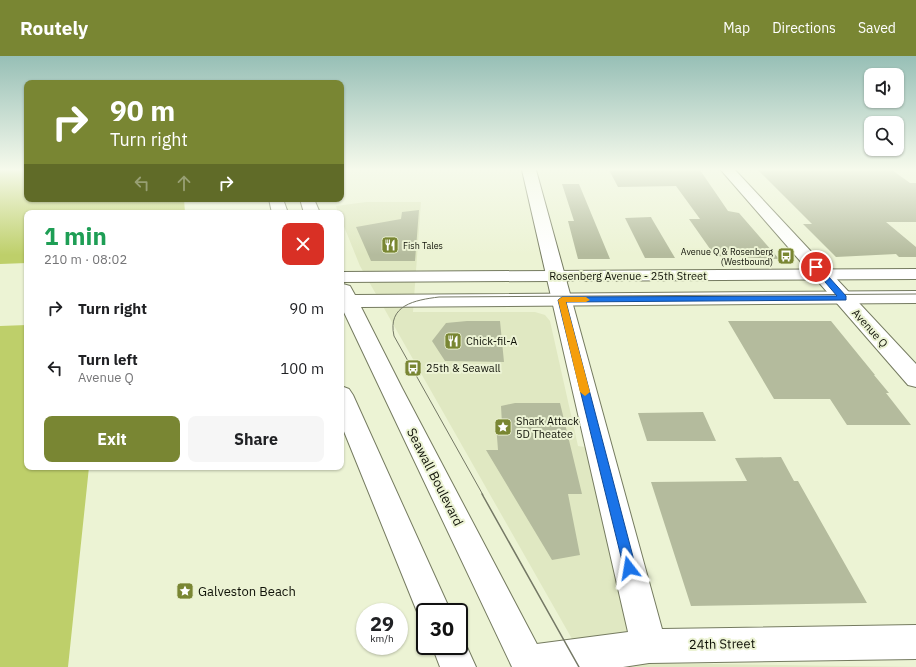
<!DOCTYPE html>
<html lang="en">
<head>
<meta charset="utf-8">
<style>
  :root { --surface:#fff; --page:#f6f6f6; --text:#202124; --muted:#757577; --accent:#798633 }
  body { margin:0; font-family:"IBM Plex Sans",sans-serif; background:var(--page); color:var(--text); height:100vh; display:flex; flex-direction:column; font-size:15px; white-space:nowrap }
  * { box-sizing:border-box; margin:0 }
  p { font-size:13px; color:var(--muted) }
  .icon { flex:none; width:22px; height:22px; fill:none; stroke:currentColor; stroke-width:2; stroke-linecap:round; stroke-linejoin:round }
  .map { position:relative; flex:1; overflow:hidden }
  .side { position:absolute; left:24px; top:154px; width:320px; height:260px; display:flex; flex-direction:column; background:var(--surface); border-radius:8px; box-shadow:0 1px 3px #0004 }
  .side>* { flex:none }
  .top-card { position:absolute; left:24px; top:24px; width:320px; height:122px; border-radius:8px; box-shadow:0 1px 3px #0004; background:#798633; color:#fff; overflow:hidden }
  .controls { position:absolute; left:864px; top:12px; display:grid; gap:8px }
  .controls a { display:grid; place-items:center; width:40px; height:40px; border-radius:8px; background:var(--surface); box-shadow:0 1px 3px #0004; font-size:20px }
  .speed { position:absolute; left:356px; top:547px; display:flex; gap:8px; font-size:20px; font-weight:700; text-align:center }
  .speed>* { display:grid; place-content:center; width:52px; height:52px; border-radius:50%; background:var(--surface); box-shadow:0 1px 3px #0004; line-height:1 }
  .speed small { font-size:10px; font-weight:400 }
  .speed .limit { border:2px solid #111; border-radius:6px; background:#fff; color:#111 }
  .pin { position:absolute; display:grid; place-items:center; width:34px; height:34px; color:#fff; margin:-17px; border:2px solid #fff; border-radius:50%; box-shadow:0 1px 4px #0007 }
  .me { position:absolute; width:44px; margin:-22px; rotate:346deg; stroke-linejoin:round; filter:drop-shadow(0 0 3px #0008) }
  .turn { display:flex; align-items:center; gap:14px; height:84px; padding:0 20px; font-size:18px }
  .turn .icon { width:52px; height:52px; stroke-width:2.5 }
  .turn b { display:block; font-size:28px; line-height:34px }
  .lanes { display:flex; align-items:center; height:38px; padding:0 20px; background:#0003; justify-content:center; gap:20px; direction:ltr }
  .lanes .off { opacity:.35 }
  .round { display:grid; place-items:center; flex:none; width:42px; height:42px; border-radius:8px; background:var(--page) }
  .head { display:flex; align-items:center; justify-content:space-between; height:68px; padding:0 20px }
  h1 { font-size:24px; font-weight:700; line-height:30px; color:#1e9e55 }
  .button { display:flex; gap:8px; margin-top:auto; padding:8px 20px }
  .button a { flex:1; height:46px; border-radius:8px; background:var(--accent); color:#fff; font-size:16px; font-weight:700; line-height:46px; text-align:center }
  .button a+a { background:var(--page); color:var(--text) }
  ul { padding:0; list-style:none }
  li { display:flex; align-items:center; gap:12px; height:60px; padding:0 20px }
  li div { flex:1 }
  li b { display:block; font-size:15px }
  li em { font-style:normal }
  header { display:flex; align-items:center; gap:24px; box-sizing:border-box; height:56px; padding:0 20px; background:var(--accent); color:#fff }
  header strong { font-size:19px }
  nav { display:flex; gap:22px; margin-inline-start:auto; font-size:14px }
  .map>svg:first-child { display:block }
  .built { fill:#e0e8c2 }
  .water { fill:#becf6a }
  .pier { fill:#ecf3d4 }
  .building { fill:#b4bb9d }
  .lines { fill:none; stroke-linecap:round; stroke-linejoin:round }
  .minor-casing { stroke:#757b60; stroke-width:2 }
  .major-casing { stroke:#757b60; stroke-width:2 }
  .minor { fill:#fff; fill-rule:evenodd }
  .major { fill:#fff; fill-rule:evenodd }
  .tram-far1 { stroke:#747865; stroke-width:1 }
  .tram { stroke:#747865; stroke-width:1.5 }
  .route { fill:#1a73e8; stroke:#114b97 }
  .slow { fill:#f59e0b }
  .labels { text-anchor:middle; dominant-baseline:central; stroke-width:4; stroke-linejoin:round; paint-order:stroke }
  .far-poi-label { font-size:9px; fill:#0f1107; stroke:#ecf3d4; text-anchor:start }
  .street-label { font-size:11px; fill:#0f1107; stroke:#ecf3d4 }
  .poi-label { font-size:11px; fill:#0f1107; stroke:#ecf3d4; text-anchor:start }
  .near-street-label { font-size:13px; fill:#0f1107; stroke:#ecf3d4 }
  .near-poi-label { font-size:13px; fill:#0f1107; stroke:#ecf3d4; text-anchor:start }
</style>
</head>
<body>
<header>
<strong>Routely</strong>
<nav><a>Map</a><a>Directions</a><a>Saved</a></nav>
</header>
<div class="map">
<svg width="916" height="611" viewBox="0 0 916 611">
  <rect width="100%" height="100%" fill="#ecf3d4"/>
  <path class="built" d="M366,146H421L413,256H535L545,259L550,265L578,390L585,391L636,607L916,611H588L360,210L341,163V157H338L336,150Z"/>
  <path class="water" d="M0,114H27V143H184L185,157H27V411H89L68,611H0Z"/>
  <path class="pier" d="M27,207V269L0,270V208Z"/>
  <path class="building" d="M609,114H700L728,155L739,157L779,203L715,200L689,163H700L676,130L618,131Z
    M758,114H892L910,127H916V166H886L916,191V201H899L896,198L836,201L803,168H812Z
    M562,128H579L610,203H578L568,165H574Z
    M419,154L415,205H371L356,171L401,163L402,156Z
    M651,161L652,163L675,202H645L625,162Z
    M467,265H500L504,306L445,305L432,285L446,267Z
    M728,265H831L875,319H874L889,337H886L911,369H847L830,343H774Z
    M515,347H560L582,438H568L580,499L552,504L486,394H498L496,368H502L501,350Z
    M703,356L716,385H647L638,357Z
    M781,401L794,425H798L867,547L691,550L651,426L747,425L735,402Z"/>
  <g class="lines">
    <g class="minor-casing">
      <path id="minor" d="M522,114H536L662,573L916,569V603L649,607L623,611H513L511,607L517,595L529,589L628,576Z
        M721,114H735L916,308V331L908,329Z
        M269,143H283L288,157H272Z
        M341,330L349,333L353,339L451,556H425V569L422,568L341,368Z
        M459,577L461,578L476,611H440L432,590H459Z"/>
    </g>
    <g class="major-casing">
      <path id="major" d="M300,143H314L320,157H304Z
        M916,213V223L341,226V216Z
        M343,228L350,230L355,239L916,235V247L361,251L402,332L549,611H512L341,250V229Z"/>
    </g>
    <use href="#minor" class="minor"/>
    <use href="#major" class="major"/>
    <path class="tram-far1" d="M483,439L394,280C387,249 415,244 439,241L916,238"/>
    <path class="tram" d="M482,438L579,611"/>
  </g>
  <linearGradient id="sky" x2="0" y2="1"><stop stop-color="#97bfb6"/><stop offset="0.57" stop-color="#f6faec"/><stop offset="1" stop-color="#f6faec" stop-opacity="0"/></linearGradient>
  <rect width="916" height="199" fill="url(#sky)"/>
  <path class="route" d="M814,210H819L846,240V244L566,246L636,512L634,517L629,519L625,517L558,244L562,241L837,240L814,213Z"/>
  <path class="slow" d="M562,241H586L590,244L586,246H566L590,336L585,340L580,336L558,244Z"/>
  <defs>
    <g id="restaurant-square" transform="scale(0.9)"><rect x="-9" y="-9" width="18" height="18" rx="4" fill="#798633" stroke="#ecf3d4"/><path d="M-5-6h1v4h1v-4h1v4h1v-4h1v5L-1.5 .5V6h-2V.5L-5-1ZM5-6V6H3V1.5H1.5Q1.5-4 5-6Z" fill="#fff"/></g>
    <g id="bus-square" transform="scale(0.9)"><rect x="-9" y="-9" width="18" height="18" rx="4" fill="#798633" stroke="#ecf3d4"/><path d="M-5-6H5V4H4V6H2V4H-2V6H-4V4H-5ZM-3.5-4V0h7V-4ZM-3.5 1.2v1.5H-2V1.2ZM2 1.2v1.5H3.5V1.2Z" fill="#fff"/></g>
    <g id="sight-square" transform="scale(0.9)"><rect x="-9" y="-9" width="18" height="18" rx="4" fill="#798633" stroke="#ecf3d4"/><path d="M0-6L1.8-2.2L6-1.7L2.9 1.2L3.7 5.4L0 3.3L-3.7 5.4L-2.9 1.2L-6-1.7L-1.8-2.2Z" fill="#fff"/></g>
  </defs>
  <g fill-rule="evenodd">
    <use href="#restaurant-square" x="390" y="189"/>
    <use href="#bus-square" x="786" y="200"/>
    <use href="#restaurant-square" x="453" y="285"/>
    <use href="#bus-square" x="413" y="312"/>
    <use href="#sight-square" x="503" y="371"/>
    <use href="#sight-square" x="185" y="535"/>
  </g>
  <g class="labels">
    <g class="far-poi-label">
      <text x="403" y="189">Fish Tales</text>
      <text x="773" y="195" text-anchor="end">Avenue Q &amp; Rosenberg<tspan x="773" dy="10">(Westbound)</tspan></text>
    </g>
    <g class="street-label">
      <text x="628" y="220">Rosenberg Avenue - 25th Street</text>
      <text transform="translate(870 272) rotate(48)">Avenue Q</text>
    </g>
    <g class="poi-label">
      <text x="466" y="285">Chick-fil-A</text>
      <text x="426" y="312">25th &amp; Seawall</text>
      <text x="516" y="365">Shark Attack<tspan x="516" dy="13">5D Theatee</tspan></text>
    </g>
    <g class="near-street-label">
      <text transform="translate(435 421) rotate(63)">Seawall Boulevard</text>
      <text transform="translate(722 588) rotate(-1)">24th Street</text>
    </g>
    <g class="near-poi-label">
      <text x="198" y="535">Galveston Beach</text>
    </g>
  </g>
</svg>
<div class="controls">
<a><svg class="icon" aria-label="sound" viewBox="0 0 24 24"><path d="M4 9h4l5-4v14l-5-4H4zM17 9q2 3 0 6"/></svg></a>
<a><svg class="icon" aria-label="search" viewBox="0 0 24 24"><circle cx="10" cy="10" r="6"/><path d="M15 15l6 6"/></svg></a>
</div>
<div class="speed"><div>29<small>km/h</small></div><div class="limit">30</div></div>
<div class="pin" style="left:816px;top:211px;background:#d93025"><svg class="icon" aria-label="arrive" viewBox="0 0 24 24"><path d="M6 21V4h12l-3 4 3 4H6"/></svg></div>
<svg class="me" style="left:629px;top:512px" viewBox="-20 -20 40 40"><path d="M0-17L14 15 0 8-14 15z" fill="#1a73e8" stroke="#fff" stroke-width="4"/></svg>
<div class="top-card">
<div class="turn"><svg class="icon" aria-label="right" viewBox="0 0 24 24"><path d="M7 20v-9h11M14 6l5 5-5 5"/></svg><div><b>90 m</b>Turn right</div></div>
<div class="lanes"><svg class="icon off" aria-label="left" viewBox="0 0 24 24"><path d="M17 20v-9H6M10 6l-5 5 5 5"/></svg><svg class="icon off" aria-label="ahead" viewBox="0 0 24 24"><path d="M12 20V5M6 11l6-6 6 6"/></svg><svg class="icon" aria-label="right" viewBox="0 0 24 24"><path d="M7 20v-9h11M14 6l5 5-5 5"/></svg></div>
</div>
<section class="side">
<div class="head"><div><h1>1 min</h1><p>210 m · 08:02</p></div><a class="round" style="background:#d93025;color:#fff"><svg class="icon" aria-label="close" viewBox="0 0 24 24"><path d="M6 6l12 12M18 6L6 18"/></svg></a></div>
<ul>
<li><svg class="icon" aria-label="right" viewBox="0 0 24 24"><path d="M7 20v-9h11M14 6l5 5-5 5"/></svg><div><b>Turn right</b></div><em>90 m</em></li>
<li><svg class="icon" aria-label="left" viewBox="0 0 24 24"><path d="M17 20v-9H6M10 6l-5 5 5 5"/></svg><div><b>Turn left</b><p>Avenue Q</p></div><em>100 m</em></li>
</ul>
<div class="button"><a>Exit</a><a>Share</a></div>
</section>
</div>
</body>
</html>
